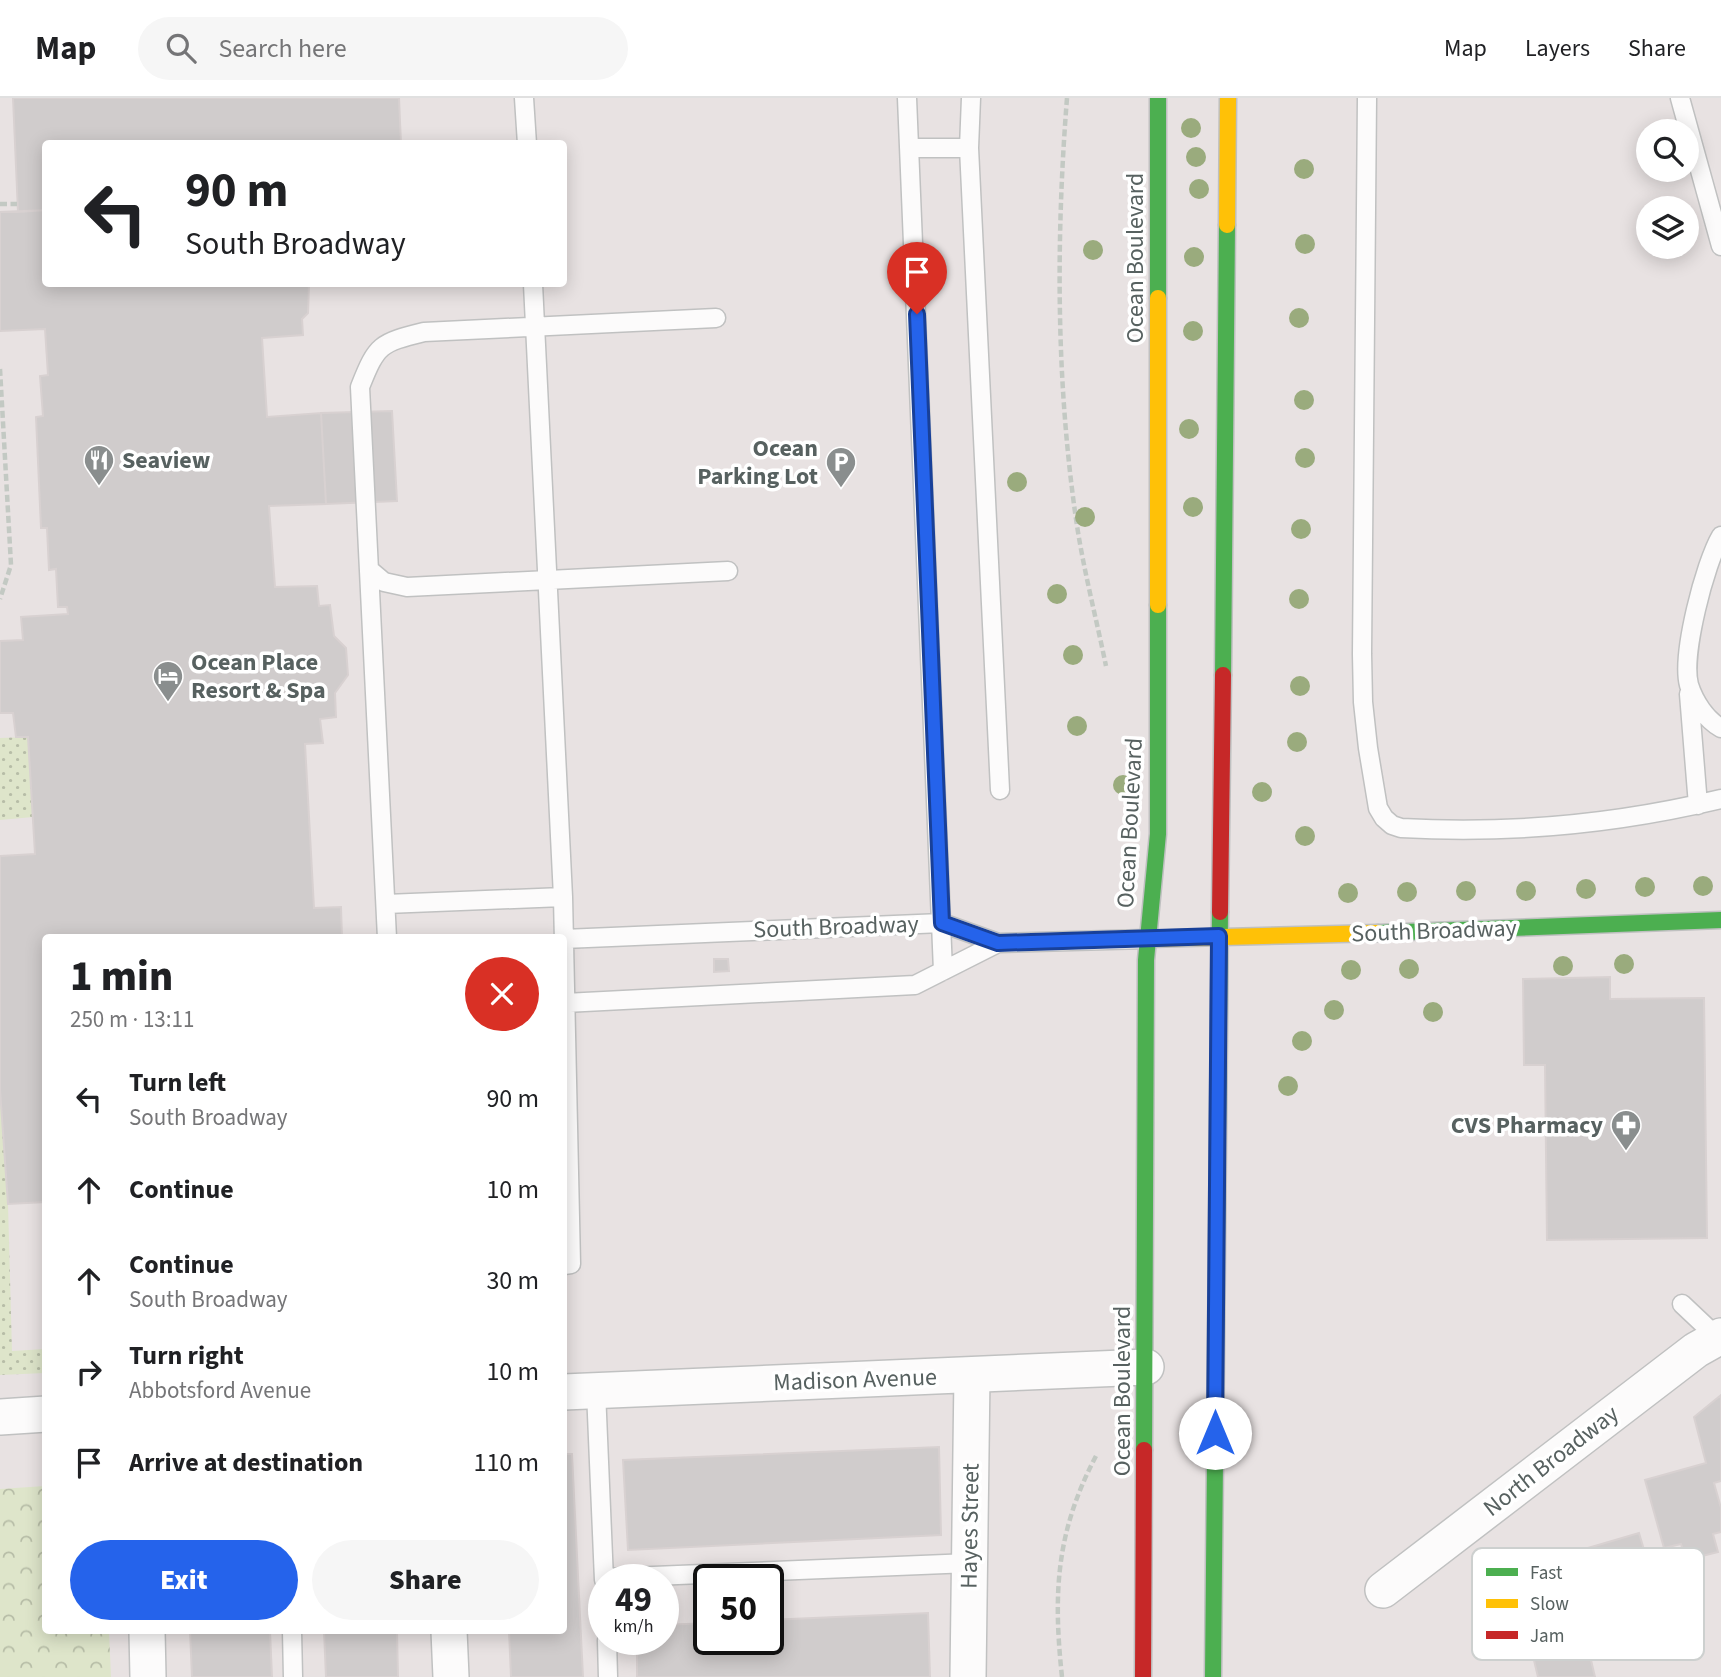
<!DOCTYPE html>
<html lang="en">
<head>
<meta charset="utf-8">
<style>
  :root { --surface:#fff; --page:#f6f6f6; --text:#202124; --muted:#757577; --line:#e0e0e0; --accent:#2563eb }
  body { margin:0; font-family:"Source Sans 3",sans-serif; background:var(--page); color:var(--text); height:100vh; display:flex; flex-direction:column; font-size:26px; white-space:nowrap }
  * { box-sizing:border-box; margin:0 }
  p { font-size:23px; color:var(--muted) }
  .icon { flex:none; width:38px; height:38px; fill:none; stroke:currentColor; stroke-width:2; stroke-linecap:round; stroke-linejoin:round }
  .map { position:relative; flex:1; overflow:hidden }
  .details { position:absolute; left:42px; top:836px; width:525px; height:700px; display:flex; flex-direction:column; background:var(--surface); border-radius:7px; box-shadow:0 4px 18px #0003 }
  .details>* { flex:none }
  .top-card { position:absolute; left:42px; top:42px; width:525px; height:147px; border-radius:7px; box-shadow:0 4px 18px #0003; background:#fff; color:var(--text); overflow:hidden }
  .buttons { position:absolute; left:1636px; top:21px; display:grid; gap:14px }
  .buttons a { display:grid; place-items:center; width:63px; height:63px; border-radius:50%; background:var(--surface); box-shadow:0 4px 18px #0003; font-size:35px }
  .speed { position:absolute; left:588px; top:1466px; display:flex; gap:14px; font-size:35px; font-weight:700; text-align:center }
  .speed>* { display:grid; place-content:center; width:91px; height:91px; border-radius:50%; background:var(--surface); box-shadow:0 4px 18px #0003; line-height:1 }
  .speed small { font-size:18px; font-weight:400 }
  .speed .limit { border:4px solid #111; border-radius:10px; background:#fff; color:#111 }
  .pin { position:absolute; display:grid; place-items:center; width:60px; height:60px; color:#fff; margin:-72px -30px; border-radius:50% 50% 50% 0; rotate:-45deg; box-shadow:0 0 7px #0007 }
  .pin .icon { rotate:45deg }
  .me { position:absolute; width:77px; margin:-38px; rotate:0deg; stroke-linejoin:round; filter:drop-shadow(0 0 5px #0008) }
  .turn { display:flex; align-items:center; gap:24px; height:147px; padding:0 28px; font-size:32px }
  .turn .icon { width:91px; height:91px; stroke-width:2.5 }
  .turn b { display:block; font-size:49px; line-height:60px }
  .round { display:grid; place-items:center; flex:none; width:74px; height:74px; border-radius:37px; background:var(--page) }
  .headline { display:flex; align-items:center; justify-content:space-between; height:119px; padding:0 28px }
  h1 { font-size:42px; font-weight:800; line-height:52px }
  .primary-button { display:flex; gap:14px; margin-top:auto; padding:14px 28px }
  .primary-button a { flex:1; height:80px; border-radius:42px; background:var(--accent); color:#fff; font-size:28px; font-weight:800; line-height:80px; text-align:center }
  .primary-button a+a { background:var(--page); color:var(--text) }
  ul { padding:0; list-style:none }
  li { display:flex; align-items:center; gap:21px; height:91px; padding:0 28px }
  li div { flex:1 }
  li b { display:block; font-size:26px }
  li em { font-style:normal }
  header { display:flex; align-items:center; gap:42px; box-sizing:border-box; height:98px; padding:0 35px; background:var(--surface); border-bottom:2px solid var(--line) }
  header strong { font-size:33px }
  nav { display:flex; gap:38px; margin-inline-start:auto; font-size:24px }
  .search { width:490px; height:63px; background:var(--page); display:flex; align-items:center; gap:18px; box-sizing:border-box; padding:0 24px; border-radius:38px; color:var(--muted); font-size:26px }
  .map>svg:first-child { display:block }
  .grass { fill:url(#grass-dots) }
  .park { fill:url(#park-crowns) }
  .building { fill:#d0cccc; stroke:#d8d1d1; stroke-width:2 }
  .lines { fill:none; stroke-linecap:round; stroke-linejoin:round }
  .lane-casing { stroke:#c0c1c1; stroke-width:21 }
  .street-casing { stroke:#c0c1c1; stroke-width:38 }
  .fast-casing { stroke:#bfc0c0; stroke-width:19 }
  .slow-casing { stroke:#bfc0c0; stroke-width:19 }
  .jam-casing { stroke:#bfc0c0; stroke-width:19 }
  .path { stroke:#c3c9c3; stroke-width:4.5; stroke-dasharray:7 3.5; stroke-linecap:butt }
  .lane { stroke:#fcfbfb; stroke-width:18 }
  .street { stroke:#fcfbfb; stroke-width:35 }
  .fast { stroke:#4caf50; stroke-width:16 }
  .slow { stroke:#ffc107; stroke-width:16 }
  .jam { stroke:#c62828; stroke-width:16 }
  .tree { fill:#9aab7d }
  .route-casing { stroke:#184099; stroke-width:18 }
  .route { stroke:#2563eb; stroke-width:12 }
  .labels { text-anchor:middle; dominant-baseline:central; stroke-width:7; stroke-linejoin:round; paint-order:stroke }
  .street-label { font-size:24px; fill:#576160; stroke:#fff }
  .poi-label { font-size:24px; font-weight:bold; fill:#576160; stroke:#fff; text-anchor:end }
  .key { fill:#fff; stroke:#cdd0cf; stroke-width:2 }
  .key-label { font-size:19px; fill:#576160 }
</style>
</head>
<body>
<header>
<strong>Map</strong>
<div class="search"><svg class="icon" aria-label="search" viewBox="0 0 24 24"><circle cx="10" cy="10" r="6"/><path d="M15 15l6 6"/></svg>Search here</div>
<nav><a>Map</a><a>Layers</a><a>Share</a></nav>
</header>
<div class="map">
<svg width="1721" height="1579" viewBox="0 0 1721 1579">
  <defs>
    <pattern id="grass-dots" width="8" height="8" patternUnits="userSpaceOnUse" patternTransform="scale(1.75)"><rect width="8" height="8" fill="#dee5ca"/><path d="M2 2h.1M6 6h.1" fill="none" stroke="#b7bda7" stroke-width="1.8" stroke-linecap="round"/></pattern>
    <pattern id="park-crowns" width="20" height="18" patternUnits="userSpaceOnUse" patternTransform="scale(1.75)"><rect width="20" height="18" fill="#dee5ca"/><path d="M2 6a3 3 0 1 1 6 0M12 15a3 3 0 1 1 6 0" fill="none" stroke="#b7bda7"/></pattern>
  </defs>
  <rect width="100%" height="100%" fill="#e8e2e2"/>
  <path class="grass" d="M28,639L33,719L0,722V640Z
    M0,992L8,1106L12,1253L45,1251V1275L0,1277Z"/>
  <path class="park" d="M45,1388L46,1533H109L111,1579H0V1391Z"/>
  <path class="building" d="M13,0H399L401,46H46V112L18,114Z
    M46,112V186H309L308,215L302,221L303,237L262,240L267,319L321,315L326,406L269,408L275,489L317,488L319,508L330,507L334,538L346,550L348,577L335,595L336,619L320,621L323,645L305,646L314,810L341,809L342,840H46V1104L8,1106L0,992V758L35,756L28,639H16L13,615H0V543L23,542L21,519L68,516L67,509H58L56,471L49,472L47,430H41L36,319L43,318L40,278L48,277L45,231L0,233V114Z
    M392,313L397,403L326,406L321,315Z
    M714,861H728L729,873L714,874Z
    M1610,879V901L1704,900L1707,1140L1547,1142L1545,967H1524L1523,881Z
    M1721,1297V1383L1714,1385L1721,1410V1434L1713,1436L1718,1454L1686,1462L1681,1446L1664,1450L1645,1382L1706,1365L1694,1319Z
    M939,1349L941,1437L628,1452L623,1362Z
    M564,1356H572L583,1579H511L509,1533H564Z
    M1639,1435L1659,1502L1608,1517L1588,1450Z
    M1578,1507L1595,1579H1538L1532,1554L1546,1550L1538,1516Z
    M928,1515L930,1579H637V1542H663V1527L709,1525V1542H768V1522Z
    M190,1533H270L272,1579H192Z
    M324,1533H397L398,1579H326Z"/>
  <g class="lines">
    <g class="lane-casing">
      <path id="lane" d="M524,0L527,46
        M907,0L943,873
        M971,0L969,50L1000,692
        M1367,0L1362,556L1363,604L1368,650L1378,710L1384,720L1392,727L1401,730C1508,736 1617,726 1721,701
        M1680,0L1721,148
        M909,50H969
        M533,186L563,799L571,1166L564,1167
        M1721,438C1705,465 1681,557 1689,587C1694,603 1706,622 1721,630
        M371,473L384,484L407,489L728,473
        M1689,596L1698,707
        M386,806L563,799
        M387,840L360,289C377,246 380,245 424,234L716,220
        M564,841L942,825L998,845L1147,841
        M565,905L915,887L998,845
        M1682,1206L1717,1239
        M596,1293L604,1482
        M604,1480L970,1465
        M292,1533L293,1579
        M607,1542L608,1579"/>
    </g>
    <g class="street-casing">
      <path id="street" d="M564,1294L1146,1269
        M0,1319L46,1316
        M1383,1492L1696,1252L1721,1238
        M147,1533L148,1579
        M449,1533L451,1579
        M968,1579L972,1277"/>
    </g>
    <g class="fast-casing">
      <path id="fast" d="M1158,0V200
        M1223,577L1227,127
        M1378,835L1721,822
        M1144,1352L1146,862L1158,736V507
        M1213,1579L1220,814"/>
    </g>
    <g class="slow-casing">
      <path id="slow" d="M1227,127L1228,0
        M1158,200V507
        M1147,841L1378,835"/>
    </g>
    <g class="jam-casing">
      <path id="jam" d="M1220,814L1223,577
        M1143,1579L1144,1352"/>
    </g>
    <path class="path" d="M1067,0C1056,140 1056,282 1076,421C1083,470 1096,519 1106,568
      M0,106H17
      M0,271L11,467L0,501
      M1062,1579C1053,1495 1056,1434 1096,1358"/>
    <use href="#lane" class="lane"/>
    <use href="#street" class="street"/>
    <use href="#fast" class="fast"/>
    <use href="#slow" class="slow"/>
    <use href="#jam" class="jam"/>
  </g>
  <g class="tree">
    <circle cx="1191" cy="30" r="10"/>
    <circle cx="1196" cy="59" r="10"/>
    <circle cx="1304" cy="71" r="10"/>
    <circle cx="1199" cy="91" r="10"/>
    <circle cx="1305" cy="146" r="10"/>
    <circle cx="1093" cy="152" r="10"/>
    <circle cx="1194" cy="159" r="10"/>
    <circle cx="1299" cy="220" r="10"/>
    <circle cx="1193" cy="233" r="10"/>
    <circle cx="1304" cy="302" r="10"/>
    <circle cx="1189" cy="331" r="10"/>
    <circle cx="1305" cy="360" r="10"/>
    <circle cx="1017" cy="384" r="10"/>
    <circle cx="1193" cy="409" r="10"/>
    <circle cx="1085" cy="419" r="10"/>
    <circle cx="1301" cy="431" r="10"/>
    <circle cx="1057" cy="496" r="10"/>
    <circle cx="1299" cy="501" r="10"/>
    <circle cx="1073" cy="557" r="10"/>
    <circle cx="1300" cy="588" r="10"/>
    <circle cx="1077" cy="628" r="10"/>
    <circle cx="1297" cy="644" r="10"/>
    <circle cx="1123" cy="687" r="10"/>
    <circle cx="1262" cy="694" r="10"/>
    <circle cx="1305" cy="738" r="10"/>
    <circle cx="1703" cy="788" r="10"/>
    <circle cx="1645" cy="789" r="10"/>
    <circle cx="1586" cy="791" r="10"/>
    <circle cx="1466" cy="793" r="10"/>
    <circle cx="1526" cy="793" r="10"/>
    <circle cx="1407" cy="794" r="10"/>
    <circle cx="1348" cy="795" r="10"/>
    <circle cx="1624" cy="866" r="10"/>
    <circle cx="1563" cy="868" r="10"/>
    <circle cx="1409" cy="871" r="10"/>
    <circle cx="1351" cy="872" r="10"/>
    <circle cx="1334" cy="912" r="10"/>
    <circle cx="1433" cy="914" r="10"/>
    <circle cx="1302" cy="943" r="10"/>
    <circle cx="1288" cy="988" r="10"/>
  </g>
  <g class="lines">
    <g class="route-casing">
      <path id="route" d="M917,216L942,825L998,845L1219,838L1215,1335"/>
    </g>
    <use href="#route" class="route"/>
  </g>
  <defs>
    <g id="restaurant-pin" transform="scale(1.575)"><path d="M0 17L-7.5 6A9.5 9.5 0 1 1 7.5 6Z" fill="#8a8e8e" stroke="#fff"/><path d="M-5-6h1v4h1v-4h1v4h1v-4h1v5L-1.5 .5V6h-2V.5L-5-1ZM5-6V6H3V1.5H1.5Q1.5-4 5-6Z" fill="#fff"/></g>
    <g id="parking-pin" transform="scale(1.575)"><path d="M0 17L-7.5 6A9.5 9.5 0 1 1 7.5 6Z" fill="#8a8e8e" stroke="#fff"/><path d="M-3.5-5.5H1a3.5 3.5 0 0 1 0 7H-1V5.5H-3.5ZM-1-3.4V-.6H.8a1.4 1.4 0 0 0 0-2.8Z" fill="#fff"/></g>
    <g id="hotel-pin" transform="scale(1.575)"><path d="M0 17L-7.5 6A9.5 9.5 0 1 1 7.5 6Z" fill="#8a8e8e" stroke="#fff"/><path d="M-6-4.5h1.5V1H6V5H4.5V3h-9V5H-6ZM-4 0a1.8 1.8 0 1 1 3.6 0ZM.5 0V-2.5h3Q6-2.5 6 0Z" fill="#fff"/></g>
    <g id="pharmacy-pin" transform="scale(1.575)"><path d="M0 17L-7.5 6A9.5 9.5 0 1 1 7.5 6Z" fill="#8a8e8e" stroke="#fff"/><path d="M-2-6h4v4h4v4h-4v4h-4v-4h-4v-4h4Z" fill="#fff"/></g>
  </defs>
  <g fill-rule="evenodd">
    <use href="#restaurant-pin" x="99" y="362"/>
    <use href="#parking-pin" x="841" y="364"/>
    <use href="#hotel-pin" x="168" y="578"/>
    <use href="#pharmacy-pin" x="1626" y="1027"/>
  </g>
  <g class="labels">
    <g class="street-label">
      <text transform="translate(1135 160) rotate(-90)">Ocean Boulevard</text>
      <text transform="translate(1130 725) rotate(-87)">Ocean Boulevard</text>
      <text transform="translate(836 829) rotate(-2)">South Broadway</text>
      <text transform="translate(1434 833) rotate(-2)">South Broadway</text>
      <text transform="translate(855 1282) rotate(-2)">Madison Avenue</text>
      <text transform="translate(1122 1293) rotate(-90)">Ocean Boulevard</text>
      <text transform="translate(1551 1363) rotate(-38)">North Broadway</text>
      <text transform="translate(970 1428) rotate(-89)">Hayes Street</text>
    </g>
    <g class="poi-label">
      <text x="818" y="350">Ocean<tspan x="818" dy="28">Parking Lot</tspan></text>
      <text x="122" y="362" text-anchor="start">Seaview</text>
      <text x="191" y="564" text-anchor="start">Ocean Place<tspan x="191" dy="28">Resort &amp; Spa</tspan></text>
      <text x="1603" y="1027">CVS Pharmacy</text>
    </g>
  </g>
  <rect x="1472" y="1450" width="232" height="112" rx="10" class="key"/>
  <rect x="1486" y="1470" width="32" height="8" fill="#4caf50"/>
  <rect x="1486" y="1501" width="32" height="9" fill="#ffc107"/>
  <rect x="1486" y="1533" width="32" height="8" fill="#c62828"/>
  <g class="key-label">
    <text x="1530" y="1481">Fast</text>
    <text x="1530" y="1512">Slow</text>
    <text x="1530" y="1544">Jam</text>
  </g>
</svg>
<div class="buttons">
<a><svg class="icon" aria-label="search" viewBox="0 0 24 24"><circle cx="10" cy="10" r="6"/><path d="M15 15l6 6"/></svg></a>
<a><svg class="icon" aria-label="layers" viewBox="0 0 24 24"><path d="M12 4l9 5-9 5-9-5zM3 14l9 5 9-5"/></svg></a>
</div>
<div class="speed"><div>49<small>km/h</small></div><div class="limit">50</div></div>
<div class="pin" style="left:917px;top:216px;background:#d93025"><svg class="icon" aria-label="arrive" viewBox="0 0 24 24"><path d="M6 21V4h12l-3 4 3 4H6"/></svg></div>
<svg class="me" style="left:1215px;top:1335px" viewBox="-20 -20 40 40"><circle r="19" fill="#fff"/><path d="M0-13L10 11 0 6-10 11z" fill="#2563eb"/></svg>
<div class="top-card">
<div class="turn"><svg class="icon" aria-label="left" viewBox="0 0 24 24"><path d="M17 20v-9H6M10 6l-5 5 5 5"/></svg><div><b>90 m</b>South Broadway</div></div>
</div>
<section class="details">
<div class="headline"><div><h1>1 min</h1><p>250 m · 13:11</p></div><a class="round" style="background:#d93025;color:#fff"><svg class="icon" aria-label="close" viewBox="0 0 24 24"><path d="M6 6l12 12M18 6L6 18"/></svg></a></div>
<ul>
<li><svg class="icon" aria-label="left" viewBox="0 0 24 24"><path d="M17 20v-9H6M10 6l-5 5 5 5"/></svg><div><b>Turn left</b><p>South Broadway</p></div><em>90 m</em></li>
<li><svg class="icon" aria-label="ahead" viewBox="0 0 24 24"><path d="M12 20V5M6 11l6-6 6 6"/></svg><div><b>Continue</b></div><em>10 m</em></li>
<li><svg class="icon" aria-label="ahead" viewBox="0 0 24 24"><path d="M12 20V5M6 11l6-6 6 6"/></svg><div><b>Continue</b><p>South Broadway</p></div><em>30 m</em></li>
<li><svg class="icon" aria-label="right" viewBox="0 0 24 24"><path d="M7 20v-9h11M14 6l5 5-5 5"/></svg><div><b>Turn right</b><p>Abbotsford Avenue</p></div><em>10 m</em></li>
<li><svg class="icon" aria-label="arrive" viewBox="0 0 24 24"><path d="M6 21V4h12l-3 4 3 4H6"/></svg><div><b>Arrive at destination</b></div><em>110 m</em></li>
</ul>
<div class="primary-button"><a>Exit</a><a>Share</a></div>
</section>
</div>
</body>
</html>
